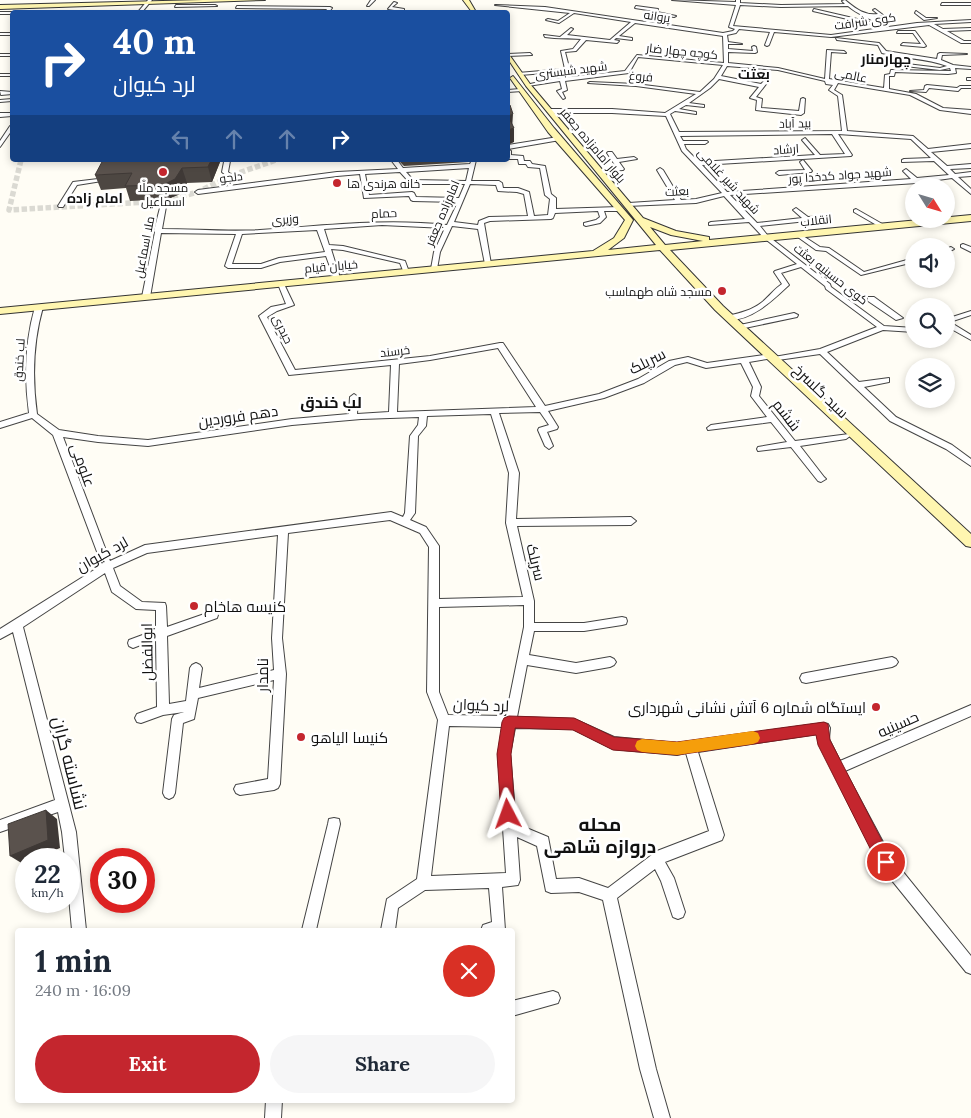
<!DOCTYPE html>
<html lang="en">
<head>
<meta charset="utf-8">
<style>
  :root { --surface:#fff; --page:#f6f6f7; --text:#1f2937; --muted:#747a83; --accent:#c4262e }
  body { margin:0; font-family:Lora,Cairo,serif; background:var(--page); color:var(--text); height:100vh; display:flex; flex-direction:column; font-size:19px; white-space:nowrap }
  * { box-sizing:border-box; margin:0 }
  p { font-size:16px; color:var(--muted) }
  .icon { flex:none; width:28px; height:28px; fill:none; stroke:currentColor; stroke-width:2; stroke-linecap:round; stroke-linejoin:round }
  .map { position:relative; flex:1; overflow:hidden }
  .panel { position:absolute; left:15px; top:928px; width:500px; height:175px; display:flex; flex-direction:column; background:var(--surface); border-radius:5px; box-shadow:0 2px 8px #0003 }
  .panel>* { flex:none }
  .hud { position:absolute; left:10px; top:10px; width:500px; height:152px; border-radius:5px; box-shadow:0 2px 8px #0003; background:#1a4fa0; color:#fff; overflow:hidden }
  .needle { width:32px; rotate:127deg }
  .tools { position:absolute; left:905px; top:178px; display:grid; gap:10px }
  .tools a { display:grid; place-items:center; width:50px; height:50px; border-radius:50%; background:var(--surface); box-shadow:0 2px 8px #0003; font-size:25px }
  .speed { position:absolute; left:15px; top:848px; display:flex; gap:10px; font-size:25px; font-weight:700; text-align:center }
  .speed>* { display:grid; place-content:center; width:65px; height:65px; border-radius:50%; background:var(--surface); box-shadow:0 2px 8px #0003; line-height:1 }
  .speed small { font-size:12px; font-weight:400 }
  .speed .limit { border:8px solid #d22; background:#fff; color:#111 }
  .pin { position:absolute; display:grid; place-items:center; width:42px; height:42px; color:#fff; margin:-21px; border:2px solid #fff; border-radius:50%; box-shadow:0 1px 5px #0007 }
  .me { position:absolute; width:55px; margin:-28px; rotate:356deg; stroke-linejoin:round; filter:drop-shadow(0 0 4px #0008) }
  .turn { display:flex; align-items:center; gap:18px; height:105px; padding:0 20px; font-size:22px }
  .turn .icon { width:65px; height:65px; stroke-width:2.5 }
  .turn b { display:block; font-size:35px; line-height:42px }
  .lanes { display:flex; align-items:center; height:48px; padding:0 20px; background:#0003; justify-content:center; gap:25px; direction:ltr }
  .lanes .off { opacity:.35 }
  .round { display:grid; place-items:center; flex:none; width:52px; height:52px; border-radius:26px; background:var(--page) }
  .summary { display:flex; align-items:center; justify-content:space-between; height:85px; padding:0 20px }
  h1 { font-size:30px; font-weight:700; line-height:38px }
  .action { display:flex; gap:10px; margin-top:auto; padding:10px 20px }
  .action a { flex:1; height:58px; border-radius:30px; background:var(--accent); color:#fff; font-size:20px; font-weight:700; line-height:58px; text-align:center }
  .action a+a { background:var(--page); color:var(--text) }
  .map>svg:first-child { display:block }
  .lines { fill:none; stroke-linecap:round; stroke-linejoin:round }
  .street-tunnel { stroke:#dbdad3; stroke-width:5.5; stroke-dasharray:5.5 2.5; stroke-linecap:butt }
  .street-casing { stroke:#444; stroke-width:2 }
  .secondary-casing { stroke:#333; stroke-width:2 }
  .street { fill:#fff; fill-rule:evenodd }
  .secondary { fill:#fff6b0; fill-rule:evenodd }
  .wall { fill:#4d4742 }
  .shaded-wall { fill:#3f3936 }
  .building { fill:#5a524d; stroke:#3f3936 }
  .route { fill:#c4262e; stroke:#7f191e }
  .slow { fill:#f59e0b }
  .poi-dot { fill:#c4262e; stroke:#fff; stroke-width:2 }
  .labels { text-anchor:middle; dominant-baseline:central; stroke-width:5; stroke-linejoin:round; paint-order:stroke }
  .far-street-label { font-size:12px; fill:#111; stroke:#fff }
  .far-poi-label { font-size:12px; fill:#111; stroke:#fff; text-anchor:start }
  .far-neighbourhood-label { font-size:14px; font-weight:bold; fill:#111; stroke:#fff }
  .street-label { font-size:15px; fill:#111; stroke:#fff }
  .poi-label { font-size:15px; fill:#111; stroke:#fff; text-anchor:start }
  .neighbourhood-label { font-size:16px; font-weight:bold; fill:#111; stroke:#fff }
  .near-street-label { font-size:18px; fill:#111; stroke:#fff }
  .near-neighbourhood-label { font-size:19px; font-weight:bold; fill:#111; stroke:#fff }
</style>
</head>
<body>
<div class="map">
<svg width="971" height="1118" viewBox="0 0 971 1118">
  <rect width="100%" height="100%" fill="#fffdf5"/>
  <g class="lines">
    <path class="street-tunnel" d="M21,160L9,210L164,201L198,192L230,176L276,160"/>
    <g class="street-casing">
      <path id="street" d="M148,0H152L142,12H138Z
        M371,0H375L369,6H367Z
        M672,0L736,2V0H740V3L781,5L845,4L842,1L845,0C855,8 864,16 878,14L873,10L875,9L883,15L874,17L883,23L876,25L874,24L877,23C867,17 857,14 848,6L781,7L740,5L733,26L831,35L917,23L971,20V22L934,24L943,29L971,28V30L947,31L964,41H971V43H961L929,25L831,37L774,32L769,45L767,46L765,45L770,32L739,29L736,33L727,35L728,42L742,44H728V49L753,51L752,47L754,46L756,47L757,52L755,53L728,52V63L778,68L825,79L827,50L844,51L846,53L831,52L829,79L884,88L885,75L890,74L891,70L951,71L950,68L940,70L905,66L907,64L940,68L947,66C927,58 904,59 882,53L878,45L837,40L836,38L879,43L886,51L937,59L938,54L940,53L967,54L942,55L941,60L953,65L971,67V69L955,68L956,73L948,74L895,72L894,76H889V89L916,94L943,108L971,110V114L940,110L910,95L838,83L834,90L842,95L847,131L913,136L928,149L971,144V148L931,152L947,166L971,164V168L950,169L955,174L971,172V176L958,177L971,189V194L952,178L917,183L730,195L757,223L802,218L793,210L796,208L808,217L828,216V218L826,219L760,226L768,236L830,284L831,287L884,326L914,328V332L883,330L827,352L859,382L889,378V382L864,387L896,417L952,445L971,459V466L946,449L890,421L820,354L771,361L770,359L774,357L820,349L877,327L826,289L825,286L801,267L781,273L789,285C774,299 752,321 728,320V316C740,313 752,310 761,303C769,297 774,289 782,284L774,272L775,271L797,264L764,238L749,222L709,225V223L711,222L745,219L724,196L696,203L627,206V204L629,203L675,200L657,170L660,168L663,170L681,200L696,199L722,193L682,151L666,116L612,113H550L547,111L550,109H612L665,113L696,94L636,86L588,83L590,82L636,84L700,92L714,79L723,65L638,57L629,73L565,81L567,90L562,92L565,98L563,99L557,91L562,89L560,81L528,86L526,85L552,79L625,71L637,55L724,63L723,36L635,23L619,36L632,38V40L616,38L614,40L619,41L617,43L586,40L576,51L565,52L570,71L520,75L518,73L565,69L561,51L573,49L581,39C569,38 558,39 545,37L544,35L560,37L571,28L573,29L567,35L610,40L631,22L574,13L559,23L546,20L548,19L558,21L570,13L495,5L545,7L646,22L654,11L635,8L636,6L658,9L657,12L676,16L674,17L656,14L649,22L723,33L733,31L735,29L729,27L736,5ZM727,66L778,70L825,81L826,84L833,85L829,90L838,96L842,131L679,132L670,114L675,111L696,114V112L679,109L686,105L704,107V105L689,103L710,88L719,79L759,87L750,98L757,100L756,110L801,115L804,113L805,99L803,98L801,99L799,111L761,108L762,99L756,97L770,79H766L761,84L721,76ZM832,134L845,154L820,155L805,138L802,140L815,155L699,162L686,149L684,144H705L708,142L707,141H683L680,136ZM838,134L911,139L931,158L904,159L902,160V162L934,161L949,175L917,178L906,169L903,171L911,179L727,192L702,165L851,156L852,155Z
        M394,2L397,3L392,7L404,9V11L399,12L400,11L388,9Z
        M942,3H971V5H941Z
        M176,5H215L217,6L175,7Z
        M237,6L330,7L332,8L329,12H325L327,9L236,8Z
        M814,9L870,22L871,23L869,24L813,11Z
        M45,11H95L97,12H43Z
        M916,11L926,18H937L924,20L915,13Z
        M0,12H14L12,14H0Z
        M898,31H915L926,46L924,47L901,45L903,43L921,44L913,33H897Z
        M0,33H12V35H0Z
        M530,53L532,55L508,56V54Z
        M0,54H12V56H0Z
        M0,74H12V76H0Z
        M967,78H971V80H967Z
        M927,85L957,88L960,86H971V88H961L958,91L929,88L926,92L910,91L924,90L925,86Z
        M520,89L522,91L508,92V90Z
        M0,91L12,92V94L1,95Z
        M12,99V101L0,102V100Z
        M0,113H12V116L0,117Z
        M10,126H12V130L0,147V141Z
        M558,137L560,138V140L508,149V145Z
        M508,149L511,151V155L523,156L524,161H530L532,164L545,166L551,194L556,198V209L619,207L622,209L619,211H604L606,217L600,223L586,226L584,225V223L596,220L600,217L598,211L555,213L553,218L551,219L490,221L484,223L491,264L488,266L485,264L478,229L452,226L440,252L437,269L434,271L431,269L434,252L445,228L382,225L324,229L329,245L343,246L405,261L409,272L404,273L400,263L343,250L331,249L340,278L337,280L334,278L326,256L280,262L261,268H228L225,266L236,234L161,233L150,297L146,299L142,297L155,232L154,231L162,200L167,201L162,229C195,229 228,232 260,230C322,226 384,218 447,225L458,202L413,201L411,200L409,196L364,198L360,174L337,176L198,194L195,192L198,190L337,172L398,169L391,160H397L403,168L470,164L472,160H476L471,181H499L502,183L503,188H518L529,192L534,216L548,215L550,199L545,195L540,168L528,167L526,164H519L518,159H508ZM469,168L466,181L413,180L406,172ZM400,172L411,184H465L459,198L416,197L414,193L412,192L369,195L365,174ZM470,184L496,185L498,191L517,192L524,194L528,216L489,217L479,221L478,225L454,222ZM317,230L325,252L279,258L261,264H232L242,234Z
        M608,152H612L617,159L634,157L637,159L619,162L624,169L623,170L600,172V170L617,168L607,153Z
        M108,160H114L102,181L77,185L63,207H59L58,206L73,182L98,179Z
        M222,160L230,161L228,172L232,175V177H228L222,172L224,162Z
        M803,160L812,171L811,172L779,175L776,173L779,171L805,170L800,162Z
        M856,209L884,225L885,226L880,227L854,212V210Z
        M797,232L820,247L829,248L864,272L914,258V262L861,275L826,251L816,250L795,235V233Z
        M963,244L971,247V252L961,247V245Z
        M951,247L954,249L946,253V249Z
        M281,282L284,284L294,305L277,311L267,317L295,370L430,356L500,343H503L545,406L599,394L638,379L669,361L688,357L707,363L764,355L768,357L767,359L749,362L761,387L759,396L795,441L849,434L850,436L846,439L800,446L824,477L826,479L821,482L818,481L791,447L758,451L757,449L758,447L787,442L771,422L708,430L707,428L711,425L767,417L751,396L753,387L741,363L706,368L687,362L675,365L644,383L604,398L548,411L558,427L557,429L547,432L553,446L549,449L545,446L538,430L539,428L549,425L540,412L499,413L519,473L516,519L631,517L636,521L631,525L517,526L534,601V623H584L622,617L626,618L627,621L626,624L622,625L584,631H534L529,655L576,663L610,657L614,659L616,662L614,665L610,667L576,673L527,665L517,717L574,719L614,737L677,743L824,723L828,724L830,728L829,739L840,761L971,705V716L845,771L891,857L971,956V974L966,972L881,867L819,744L817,734L698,752L724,835L722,840L665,862L674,878L685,912L683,917L678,919L673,917L661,881L655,869L617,898L656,1069L670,1118H654L640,1069L603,900L579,892L551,893L546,891L537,846L517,837L520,880L518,885L502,887L505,930H481L483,925L492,922L489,888L425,890L398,908L395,930H381L387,899L417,879L438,720L427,692L429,547L420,533L390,520L288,533L282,638L286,674L280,784L278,788L274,790L240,795L236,793L234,789L236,785L268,779L274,680L198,698L194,719L183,723L175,793L173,797L169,799L165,797L163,793L172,719L174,715L184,712L163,715L141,723L137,722L135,718L137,714L157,707L156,639L133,648L129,646L128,643L129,640L156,630V610L136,609L112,592L105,573L23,627L76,832L86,930H72L69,897V859H65L62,832L58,812L0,832V820L55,800L13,632L0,639V629L102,565L53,435L32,418L0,428V422L29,413C24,377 25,342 35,307L39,305L43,307C33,342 32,378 37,414L59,430L98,436L148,440L292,419L349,414L350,397L354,394L358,397L357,414L389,412L391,365L289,375L259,316L271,307L286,304L278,284ZM498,348L536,407L397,412L399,364L430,360ZM491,414L509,473L506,523L523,597L439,599V546L426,527L410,520L415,513L418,436L426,426L427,416ZM419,417L418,425L410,436L405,513L403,517L391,512L145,545L110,561L63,437L98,442L148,446L292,425L361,419ZM278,535L272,638L274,670L199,688L202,668L200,665L196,663L192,665L190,668L186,701L169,704L167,636L217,618L218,615L217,612L213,611L167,627L166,606L165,603L142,602L120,586L113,568L147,553ZM524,605V627L506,716L448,715L439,692V607ZM449,726L503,727L498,754L506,873L431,876ZM515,728L573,729L613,749L677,755L686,753L709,831L657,851L608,888L579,878L556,879L548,837L524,827L515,811L510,754Z
        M868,297H874L903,318L896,320L868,301Z
        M971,311V315L950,322L971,335V340L946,326V319Z
        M794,313L798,315L797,317L740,329L736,327L740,325Z
        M892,657L896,659L898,662L896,665L892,667L806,683L802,682L800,678L802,674L806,673Z
        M334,818L339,819L340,824L316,930H302L328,824L329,819Z
        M553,991L558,993L560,998L558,1003L512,1016V1001Z
        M266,1100H282L281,1118H265Z"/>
    </g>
    <g class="secondary-casing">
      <path id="secondary" d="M203,0H265L0,9V5Z
        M463,0H469L476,12H472Z
        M508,53L530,84L643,218L676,231L709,237V240L971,215V221L670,250L723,306L971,534V547L966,546L715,310L660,250L0,314V308L593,251L614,238L625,220L548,132L510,78L513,76L554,128L633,220L624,238L608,250L656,245L526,86L508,59ZM650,227L671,235L703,241L665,245Z"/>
    </g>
    <use href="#street" class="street"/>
    <use href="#secondary" class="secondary"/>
  </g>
  <path class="wall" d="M398,160H470L469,162L404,166Z
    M220,162L212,182L187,183L180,194L168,199L130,201L126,188L101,190L95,175Z"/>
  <path class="shaded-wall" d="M513,114L512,129L514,128V142L508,145V116Z
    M211,160H220V162L212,182L208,167Z
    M182,168L187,183L180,194L168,199L163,185Z
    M46,810L57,819L60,848L34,859H26V862L23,864L10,856Z"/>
  <path class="building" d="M508,105H510L513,114L508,116L514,128L508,130Z
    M103,160H211L208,167L182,168L175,179L163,185L125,186L132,173L95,175Z
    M46,810L48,840L10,856L8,824Z"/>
  <path class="route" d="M509,716L574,718L614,737L677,742L824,722L828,724L830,740L893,862L891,868L886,870L880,868L818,745L816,735L677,755L613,750L573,730L515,728L511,754L515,814L513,819L508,821L503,819L501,814L497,754L502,722L504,718Z"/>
  <path class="slow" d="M753,731L758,733L760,738L758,742L753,744L677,755L642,752L637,750L635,746L637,741L642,739L677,742Z"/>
  <g class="poi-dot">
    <circle cx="163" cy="172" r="5"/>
    <circle cx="337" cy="183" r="5"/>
    <circle cx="722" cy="291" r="5"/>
    <circle cx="194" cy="606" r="5"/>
    <circle cx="876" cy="707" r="5"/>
    <circle cx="301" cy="737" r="5"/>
  </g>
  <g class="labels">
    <g class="far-street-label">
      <text transform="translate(657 16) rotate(8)">پروانه</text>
      <text transform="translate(865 21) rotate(-8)">کوی شرافت</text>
      <text transform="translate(682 51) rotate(6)">کوچه چهار ضار</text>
      <text transform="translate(571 70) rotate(-7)">شهید شبستری</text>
      <text transform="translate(851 75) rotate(11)">عالمی</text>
      <text transform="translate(641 76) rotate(5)">فروغ</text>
      <text transform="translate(795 123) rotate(-1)">بید آباد</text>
      <text transform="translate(593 145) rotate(50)">بلوار امامزاده جعفر</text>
      <text transform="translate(786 149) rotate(-4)">ارشاد</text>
      <text transform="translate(840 175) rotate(-4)">شهید جواد کدخدا پور</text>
      <text transform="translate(231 177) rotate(-7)">دلجو</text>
      <text transform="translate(729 181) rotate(47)">شهید شیر غلامی</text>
      <text transform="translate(677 191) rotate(-3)">بعثت</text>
      <text transform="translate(384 213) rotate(-2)">حمام</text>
      <text transform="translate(442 213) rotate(-67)">امام‌زاده جعفر</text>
      <text transform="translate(285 219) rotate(-4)">وزیری</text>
      <text transform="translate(816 220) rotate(-6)">انقلاب</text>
      <text transform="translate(144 247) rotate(-79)">ملا اسماعیل</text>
      <text transform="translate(331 266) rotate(-5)">خیابان قیام</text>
      <text transform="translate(831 274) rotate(38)">کوی حسینیه بعثت</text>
      <text transform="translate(283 329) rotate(64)">حیدری</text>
      <text transform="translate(395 351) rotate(-6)">خرسند</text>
      <text transform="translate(19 360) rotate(-87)">لب خندق</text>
    </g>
    <g class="far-poi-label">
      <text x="347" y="183">خانه هرندی ها</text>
      <text x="163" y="187" text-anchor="middle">مسجد ملّا<tspan x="163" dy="14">اسماعیل</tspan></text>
      <text x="712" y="291" text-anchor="end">مسجد شاه طهماسب</text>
    </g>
    <g class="far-neighbourhood-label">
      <text x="886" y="59">چهارمنار</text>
      <text x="754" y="74">بعثت</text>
      <text x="95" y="198">امام زاده</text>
    </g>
    <g class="street-label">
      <text transform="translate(647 361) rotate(-27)">سرپلک</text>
      <text transform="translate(821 391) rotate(44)">سید گلسرخ</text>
      <text transform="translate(787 415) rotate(52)">ششم</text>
      <text transform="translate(238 416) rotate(-8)">دهم فروردین</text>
      <text transform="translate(83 465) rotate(70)">علومی</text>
      <text transform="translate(102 554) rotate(-29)">لرد کیوان</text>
      <text transform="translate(536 562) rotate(76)">سریلک</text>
      <text transform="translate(147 652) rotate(-91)">ابوالفضل</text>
      <text transform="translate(262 675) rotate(-90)">نامدار</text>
      <text transform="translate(481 705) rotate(2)">لرد کیوان</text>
      <text transform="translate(898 724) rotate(-24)">حسینیه</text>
    </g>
    <g class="poi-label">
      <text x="204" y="606">کنیسه هاخام</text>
      <text x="866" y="707" text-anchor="end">ایستگاه شماره 6 آتش نشانی شهرداری</text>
      <text x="311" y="737">کنیسا الیاهو</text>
    </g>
    <g class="neighbourhood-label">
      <text x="331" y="402">لب خندق</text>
    </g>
    <g class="near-street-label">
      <text transform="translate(70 763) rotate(76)">نشاسته گران</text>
    </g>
    <g class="near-neighbourhood-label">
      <text x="600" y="824">محله<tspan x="600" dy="22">دروازه شاهی</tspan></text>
    </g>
  </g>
</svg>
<div class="tools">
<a><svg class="needle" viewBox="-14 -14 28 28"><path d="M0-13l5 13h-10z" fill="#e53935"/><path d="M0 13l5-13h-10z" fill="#747a83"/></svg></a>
<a><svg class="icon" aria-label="sound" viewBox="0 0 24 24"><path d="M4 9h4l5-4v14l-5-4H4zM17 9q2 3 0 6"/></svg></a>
<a><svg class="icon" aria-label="search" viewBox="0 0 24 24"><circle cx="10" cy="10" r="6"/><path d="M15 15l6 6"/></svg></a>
<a><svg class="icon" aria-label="layers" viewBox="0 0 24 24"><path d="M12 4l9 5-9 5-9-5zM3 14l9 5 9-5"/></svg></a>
</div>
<div class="speed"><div>22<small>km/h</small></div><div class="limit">30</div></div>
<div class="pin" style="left:886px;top:862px;background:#d93025"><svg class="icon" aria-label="arrive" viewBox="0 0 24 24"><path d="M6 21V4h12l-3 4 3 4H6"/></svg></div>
<svg class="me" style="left:508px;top:814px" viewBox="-20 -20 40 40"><path d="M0-17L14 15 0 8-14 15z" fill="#c4262e" stroke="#fff" stroke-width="4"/></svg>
<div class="hud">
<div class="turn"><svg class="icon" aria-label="right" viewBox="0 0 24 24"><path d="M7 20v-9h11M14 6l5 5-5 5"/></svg><div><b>40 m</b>لرد کیوان</div></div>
<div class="lanes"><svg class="icon off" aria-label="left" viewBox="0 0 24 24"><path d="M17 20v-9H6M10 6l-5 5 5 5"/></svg><svg class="icon off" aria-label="ahead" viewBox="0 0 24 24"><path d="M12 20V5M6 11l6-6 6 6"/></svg><svg class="icon off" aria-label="ahead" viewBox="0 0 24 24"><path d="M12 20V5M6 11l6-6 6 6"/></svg><svg class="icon" aria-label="right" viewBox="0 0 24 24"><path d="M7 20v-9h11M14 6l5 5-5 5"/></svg></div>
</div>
<section class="panel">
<div class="summary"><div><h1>1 min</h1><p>240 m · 16:09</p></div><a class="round" style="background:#d93025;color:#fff"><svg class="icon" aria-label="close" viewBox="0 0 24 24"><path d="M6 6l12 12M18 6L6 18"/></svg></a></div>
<div class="action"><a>Exit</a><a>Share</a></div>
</section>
</div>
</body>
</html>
